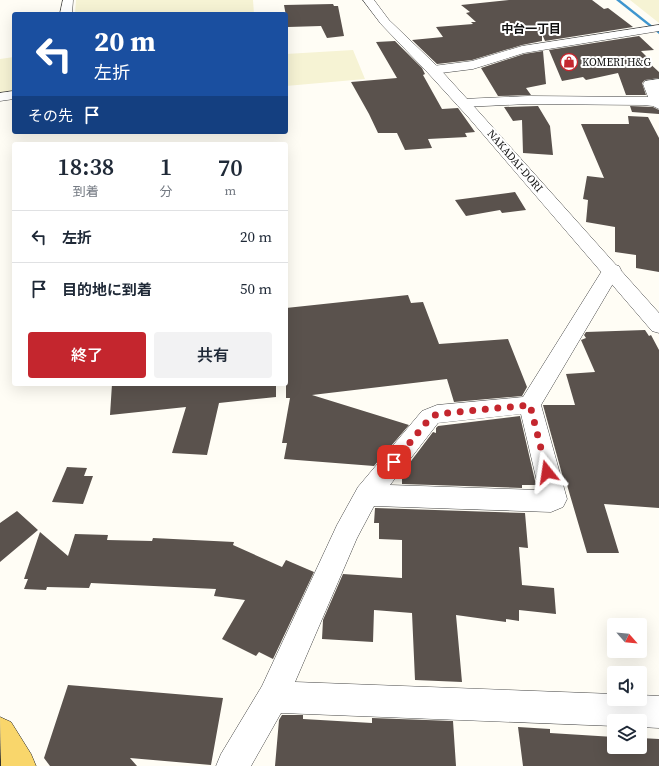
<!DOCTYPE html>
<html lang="ja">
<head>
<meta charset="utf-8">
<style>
  :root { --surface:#fff; --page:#f2f2f3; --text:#1f2937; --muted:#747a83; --line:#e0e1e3; --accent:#c4262e }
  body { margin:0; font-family:"Source Serif 4","Noto Sans JP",serif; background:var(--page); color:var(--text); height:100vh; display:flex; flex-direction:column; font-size:15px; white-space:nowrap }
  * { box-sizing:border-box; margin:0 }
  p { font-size:13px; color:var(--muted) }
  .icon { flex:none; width:22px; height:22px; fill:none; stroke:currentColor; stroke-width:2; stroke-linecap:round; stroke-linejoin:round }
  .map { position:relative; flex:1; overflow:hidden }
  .sheet { position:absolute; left:12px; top:142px; width:276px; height:244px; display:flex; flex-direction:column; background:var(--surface); border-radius:4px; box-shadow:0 4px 16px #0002 }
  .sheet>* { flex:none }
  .top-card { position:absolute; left:12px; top:12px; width:276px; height:122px; border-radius:4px; box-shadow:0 4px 16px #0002; background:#1a4fa0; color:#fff; overflow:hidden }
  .needle { width:26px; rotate:117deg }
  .buttons { position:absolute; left:607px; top:618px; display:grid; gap:8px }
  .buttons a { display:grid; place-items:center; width:40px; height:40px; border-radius:4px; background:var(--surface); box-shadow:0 4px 16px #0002; font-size:20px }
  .pin { position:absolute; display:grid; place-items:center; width:34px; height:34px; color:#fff; margin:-17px; border-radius:8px; box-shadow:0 2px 6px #0006 }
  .me { position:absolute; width:44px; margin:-22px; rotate:345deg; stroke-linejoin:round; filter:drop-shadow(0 0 3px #0008) }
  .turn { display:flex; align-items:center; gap:14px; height:84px; padding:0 16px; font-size:18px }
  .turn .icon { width:52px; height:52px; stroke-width:2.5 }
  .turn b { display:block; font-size:28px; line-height:34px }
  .then { display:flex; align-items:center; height:38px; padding:0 16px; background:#0003; gap:8px; font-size:15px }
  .eta { display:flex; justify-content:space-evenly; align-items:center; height:68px; text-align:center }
  .eta b { font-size:24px; font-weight:600; line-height:28px }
  .cta { display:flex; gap:8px; margin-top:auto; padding:8px 16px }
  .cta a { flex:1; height:46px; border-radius:4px; background:var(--accent); color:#fff; font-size:16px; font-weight:600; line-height:46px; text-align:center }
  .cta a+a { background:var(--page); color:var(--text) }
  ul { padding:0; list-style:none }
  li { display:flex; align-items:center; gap:12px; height:52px; padding:0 16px; border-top:1px solid var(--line) }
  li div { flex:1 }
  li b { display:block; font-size:15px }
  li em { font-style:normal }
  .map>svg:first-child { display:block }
  .farmland { fill:#f6f3d4 }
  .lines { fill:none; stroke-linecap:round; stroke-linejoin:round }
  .stream { fill:#3f96cf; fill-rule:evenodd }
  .building { fill:#5a524d }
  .minor-casing { stroke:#444; stroke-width:1 }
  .tertiary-casing { stroke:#444; stroke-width:1 }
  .primary-casing { stroke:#222; stroke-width:1 }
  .minor { fill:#fff; fill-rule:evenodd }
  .tertiary { fill:#fff; fill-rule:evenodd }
  .primary { fill:#f9d66b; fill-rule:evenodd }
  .route { stroke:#c4262e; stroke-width:7; stroke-dasharray:0 12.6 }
  .labels { text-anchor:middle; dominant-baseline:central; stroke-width:4; stroke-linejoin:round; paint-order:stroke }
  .far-poi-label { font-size:11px; fill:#111; stroke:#fff; text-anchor:start }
  .far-street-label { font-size:11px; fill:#111; stroke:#fff }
  .far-neighbourhood-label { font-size:12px; font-weight:bold; fill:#111; stroke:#fff }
</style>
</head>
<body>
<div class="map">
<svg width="659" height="766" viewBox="0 0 659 766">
  <rect width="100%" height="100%" fill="#fffdf5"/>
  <path class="farmland" d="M76,0H253L254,14H75Z
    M630,0H659V23Z
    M353,50L365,79L286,86V54Z
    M14,57V91L0,93V59Z"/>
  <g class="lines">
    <path class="stream" d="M616,0H620L659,31V34Z"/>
  </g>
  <path class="building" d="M509,0H592L604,9L608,8L633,27L545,41L542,34V41L522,45L472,60L437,64L412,40L443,37L436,27L473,24L471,22H476L466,13L470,12L461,5Z
    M333,4L334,6H338L344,36L327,38L321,26L288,27L284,5Z
    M639,36L654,50L641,51L650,60H646L659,72V78L645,80L642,83L646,95H626L618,73L586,80L583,77L562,81L549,50Z
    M395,41L422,68L425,74L423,75L442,109L458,108L475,132L465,133L467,137L428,139L432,148L405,150L397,133H378L369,114L351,82L397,78L376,42Z
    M543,51L546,84L526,88L531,95L498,96L481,68L524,54Z
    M538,106L550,126L553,155L523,153L522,120L513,121L504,107Z
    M630,106L653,107L659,110V114L632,112Z
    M628,116L648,117L659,138V272L636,268V255L615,252V227L586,222L588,200L583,199L587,176L604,178L581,124H629Z
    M515,192L526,210L502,213L500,210L466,216L455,200Z
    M408,295L411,303L423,302L439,344L508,339L527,387L522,396L454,402L447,379L312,395L409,425L374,466L284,459L287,443H282L290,398H286V308Z
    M645,330L649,336L651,335L659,350V508L604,504L619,553H587L567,485H565L543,405H575L566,374L595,372L581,340L586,338L584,335L586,332Z
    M112,384H276V397L219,403L207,455L172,453L186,407L110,415Z
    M520,416L536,485H522V488L402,484V473L433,432L436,433V428L438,426Z
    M67,467L87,468L84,476H93L83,504L52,502Z
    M375,508L525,513L528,548L519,547L522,585L554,588L556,614L519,610V621L506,619V622L456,615L462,682L415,680L412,613L374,610L373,642L322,639L323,620L343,574L402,578V540L379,539V523H374Z
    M17,511L38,530L0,562V523Z
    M40,532L68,556L75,534L108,535L107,540L152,541L153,538L234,542L233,545L282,567L286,560L314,572L273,659L259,652L256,656L222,639L245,600L214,596L216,589L91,583L89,588L47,587L46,590L24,589L28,579H24Z
    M68,685L223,698L211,765L130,758L137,766H50L44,758Z
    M282,715H303V719L372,723V718L453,721L456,766H275L279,720Z
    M518,727L550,729V733L614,737V747H640V738L659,739V766H523Z"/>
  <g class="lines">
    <g class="minor-casing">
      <path id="minor" d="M63,0H73L72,14H60Z
        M659,25V31L524,53L473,69L433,74L428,73L427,70L428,67L433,66L472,61L522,46Z
        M659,79V109L653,106L643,105L528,104L463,107L458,106L456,103L458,100L463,99L528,96L648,97L643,84L645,81Z
        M14,91V99L0,101V93Z
        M612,264L619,266L621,270L541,405L567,499L563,507L551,512L374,506L357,538L295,682L614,694V699H640V695L659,696V728L640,727V721H614V726L281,713L251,766H216L221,754L262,686L337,525L358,487L422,411L437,405L523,397L605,266ZM521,414L539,490L390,485L438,423Z"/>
    </g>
    <g class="tertiary-casing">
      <path id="tertiary" d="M363,0H374L389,20L438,67L479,112L659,313V333L652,331L469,118L428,73L381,24Z"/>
    </g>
    <g class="primary-casing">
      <path id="primary" d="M0,717L11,722L31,754L36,766H1Z"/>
    </g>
    <use href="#minor" class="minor"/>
    <use href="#tertiary" class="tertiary"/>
    <use href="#primary" class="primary"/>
  </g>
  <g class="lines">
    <path class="route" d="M394,462L430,418L437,414L530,405L547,472"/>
  </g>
  <defs>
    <g id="shop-ring" transform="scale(0.9)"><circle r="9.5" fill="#fff" stroke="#c4262e" stroke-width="1.5"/><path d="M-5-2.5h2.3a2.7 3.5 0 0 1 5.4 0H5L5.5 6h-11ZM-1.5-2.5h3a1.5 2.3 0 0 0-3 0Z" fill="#c4262e"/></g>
  </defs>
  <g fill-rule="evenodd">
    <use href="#shop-ring" x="569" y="62"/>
  </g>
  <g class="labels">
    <g class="far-poi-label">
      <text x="582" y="62">KOMERI H&amp;G</text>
    </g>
    <g class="far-street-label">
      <text transform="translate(515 161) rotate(49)">NAKADAI-DORI</text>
    </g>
    <g class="far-neighbourhood-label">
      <text x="531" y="29">中台一丁目</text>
    </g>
  </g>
</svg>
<div class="buttons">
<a><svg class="needle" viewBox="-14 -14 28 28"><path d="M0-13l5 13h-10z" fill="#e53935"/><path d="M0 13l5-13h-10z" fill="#747a83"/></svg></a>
<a><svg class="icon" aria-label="sound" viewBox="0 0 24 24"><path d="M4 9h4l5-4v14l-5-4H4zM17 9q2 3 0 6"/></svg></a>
<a><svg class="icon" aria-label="layers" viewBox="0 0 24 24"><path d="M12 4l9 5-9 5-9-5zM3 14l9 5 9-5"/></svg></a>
</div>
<div class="pin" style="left:394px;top:462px;background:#d93025"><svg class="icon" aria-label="arrive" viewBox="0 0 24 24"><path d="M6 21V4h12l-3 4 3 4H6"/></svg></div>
<svg class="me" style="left:547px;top:472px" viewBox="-20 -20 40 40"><path d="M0-17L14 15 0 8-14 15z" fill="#c4262e" stroke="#fff" stroke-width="4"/></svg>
<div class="top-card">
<div class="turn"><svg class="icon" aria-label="left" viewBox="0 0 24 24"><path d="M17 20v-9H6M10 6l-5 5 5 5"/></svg><div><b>20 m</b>左折</div></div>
<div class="then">その先<svg class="icon" aria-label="arrive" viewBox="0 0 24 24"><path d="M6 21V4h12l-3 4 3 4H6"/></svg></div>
</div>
<section class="sheet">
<div class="eta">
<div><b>18:38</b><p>到着</p></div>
<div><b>1</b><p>分</p></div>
<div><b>70</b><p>m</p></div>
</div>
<ul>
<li><svg class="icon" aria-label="left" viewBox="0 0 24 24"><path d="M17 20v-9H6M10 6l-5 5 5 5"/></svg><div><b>左折</b></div><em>20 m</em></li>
<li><svg class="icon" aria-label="arrive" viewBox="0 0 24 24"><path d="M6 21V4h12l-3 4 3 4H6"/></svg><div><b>目的地に到着</b></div><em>50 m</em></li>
</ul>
<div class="cta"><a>終了</a><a>共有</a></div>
</section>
</div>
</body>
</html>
